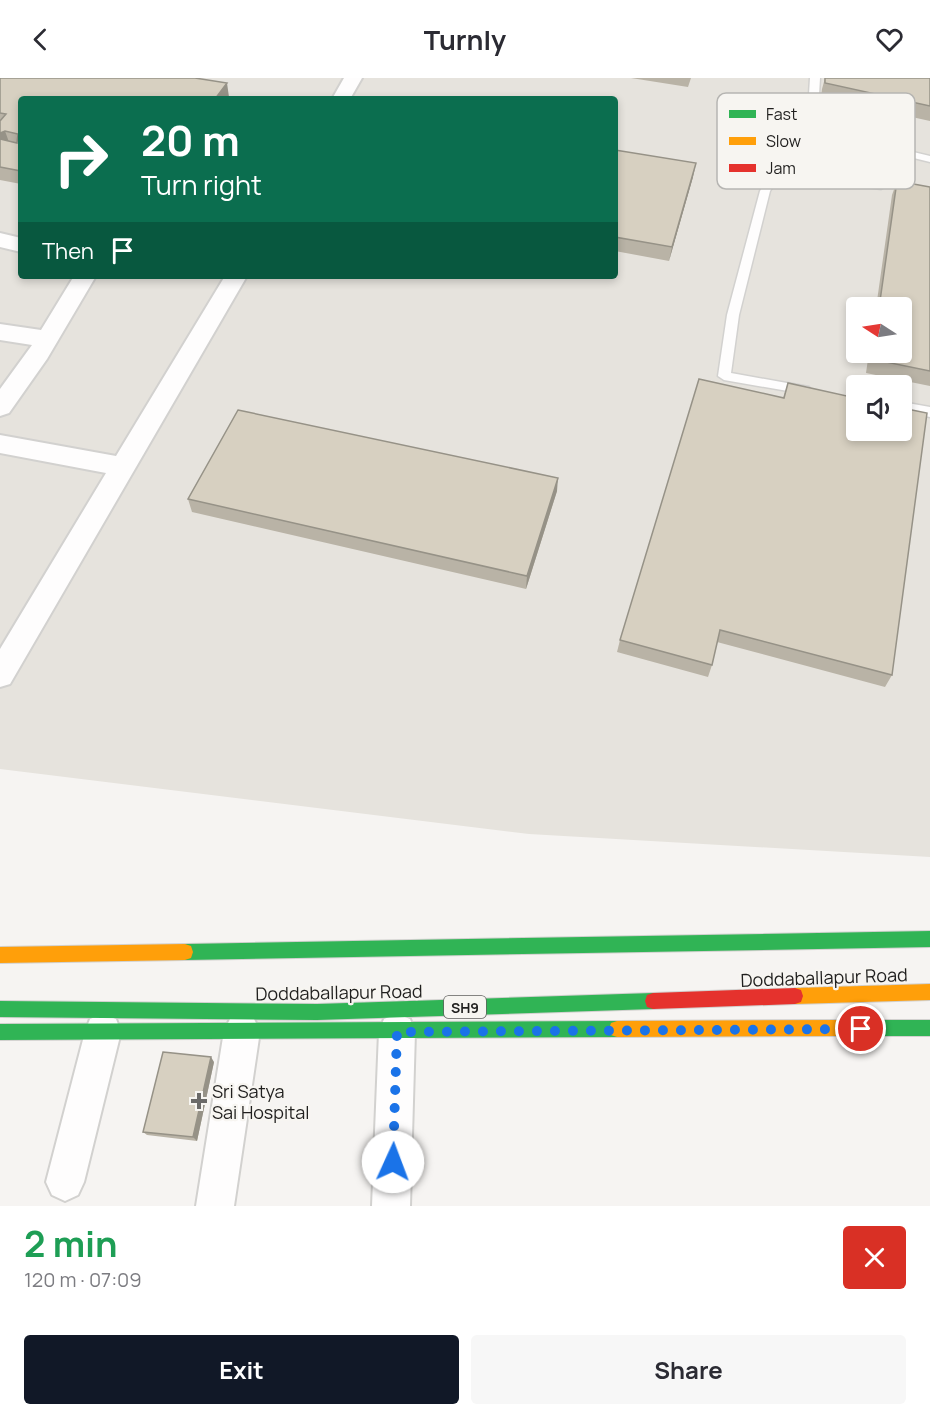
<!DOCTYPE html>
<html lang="en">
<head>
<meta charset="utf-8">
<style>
  :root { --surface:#fff; --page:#f7f7f7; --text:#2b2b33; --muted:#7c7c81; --accent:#111827 }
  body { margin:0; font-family:Manrope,sans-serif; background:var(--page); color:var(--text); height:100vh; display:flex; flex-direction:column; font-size:22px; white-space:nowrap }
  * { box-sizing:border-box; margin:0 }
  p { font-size:20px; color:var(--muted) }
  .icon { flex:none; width:33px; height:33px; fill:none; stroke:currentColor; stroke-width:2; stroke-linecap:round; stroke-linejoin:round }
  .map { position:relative; height:1128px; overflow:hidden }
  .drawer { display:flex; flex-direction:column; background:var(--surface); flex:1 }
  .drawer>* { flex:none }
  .hud { position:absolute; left:18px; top:18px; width:600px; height:183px; border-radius:6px; box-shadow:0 3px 9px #0003; background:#0b6e4f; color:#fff; overflow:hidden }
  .needle { width:39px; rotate:282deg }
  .fabs { position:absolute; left:846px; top:219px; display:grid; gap:12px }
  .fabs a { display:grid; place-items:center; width:66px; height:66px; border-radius:6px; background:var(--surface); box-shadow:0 3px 9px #0003; font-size:30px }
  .pin { position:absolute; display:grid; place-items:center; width:51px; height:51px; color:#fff; margin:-26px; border:3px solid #fff; border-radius:50%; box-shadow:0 2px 6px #0007 }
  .me { position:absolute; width:66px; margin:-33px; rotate:2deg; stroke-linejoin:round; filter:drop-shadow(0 0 4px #0008) }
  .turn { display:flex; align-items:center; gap:21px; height:126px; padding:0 24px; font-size:27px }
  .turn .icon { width:78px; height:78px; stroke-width:2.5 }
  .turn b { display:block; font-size:42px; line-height:51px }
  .then { display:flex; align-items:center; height:57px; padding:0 24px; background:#0003; gap:12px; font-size:22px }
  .round { display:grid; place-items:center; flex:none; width:63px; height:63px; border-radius:6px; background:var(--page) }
  .head { display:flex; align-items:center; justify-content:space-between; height:102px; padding:0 24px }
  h1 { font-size:36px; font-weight:700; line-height:45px; color:#1e9e55 }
  .button { display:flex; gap:12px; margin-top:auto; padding:12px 24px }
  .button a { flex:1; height:69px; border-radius:6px; background:var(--accent); color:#fff; font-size:24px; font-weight:700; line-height:69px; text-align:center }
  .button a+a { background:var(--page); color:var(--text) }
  header { display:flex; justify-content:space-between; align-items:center; height:78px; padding:0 24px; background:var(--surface); font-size:27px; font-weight:700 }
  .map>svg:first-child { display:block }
  .built { fill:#e6e3dd; fill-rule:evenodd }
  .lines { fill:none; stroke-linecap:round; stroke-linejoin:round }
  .lane-casing { stroke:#d2d1cf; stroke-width:3 }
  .street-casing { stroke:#d2d1cf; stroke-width:4 }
  .fast-casing { stroke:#d2d1cf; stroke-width:2 }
  .slow-casing { stroke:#d2d1cf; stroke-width:2 }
  .jam-casing { stroke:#d2d1cf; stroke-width:2 }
  .lane { fill:#fefdfd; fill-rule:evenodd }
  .street { fill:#fefdfd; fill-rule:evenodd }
  .fast { fill:#30b455; fill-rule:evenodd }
  .slow { fill:#ff9f0a; fill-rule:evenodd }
  .jam { fill:#e5322d; fill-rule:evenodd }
  .wall { fill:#b9b3a6 }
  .shaded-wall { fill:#969287 }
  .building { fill:#d7d0c1; stroke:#969287; stroke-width:1.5 }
  .route { stroke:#1a73e8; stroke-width:10; stroke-dasharray:0 18 }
  .poi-dot { fill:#6b6a68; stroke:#f7f5f1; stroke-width:2 }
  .labels { text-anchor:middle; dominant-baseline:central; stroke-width:4.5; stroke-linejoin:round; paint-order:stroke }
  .shield { fill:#f7f5f1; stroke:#605f5d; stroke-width:1.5 }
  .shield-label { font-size:14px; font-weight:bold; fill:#201f1e }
  .near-street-label { font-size:18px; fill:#201f1e; stroke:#f7f5f1 }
  .near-poi-label { font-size:18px; fill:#201f1e; stroke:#f7f5f1; text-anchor:start }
  .key { fill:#f7f5f1; stroke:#b6b5b2; stroke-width:1.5 }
  .key-label { font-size:16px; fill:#201f1e }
</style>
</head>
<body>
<header><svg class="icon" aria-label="back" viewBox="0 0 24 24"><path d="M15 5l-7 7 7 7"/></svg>Turnly<svg class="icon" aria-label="heart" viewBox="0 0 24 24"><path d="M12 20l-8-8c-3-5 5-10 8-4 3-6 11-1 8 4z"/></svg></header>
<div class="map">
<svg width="930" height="1128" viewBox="0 0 930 1128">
  <rect width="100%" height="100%" fill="#f6f4f2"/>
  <path class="built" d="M0,0H930V779L529,756L0,691ZM21,21H615V198H21ZM856,230H902V274H856ZM856,308H902V352H856Z"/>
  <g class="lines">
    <g class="lane-casing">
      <path id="lane" d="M810,0H820L817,51L930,78V84L730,35L735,32L807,49Z
        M798,94L881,105L886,108L881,111L798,100L778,101L770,113L739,237L731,295L809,309L811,312L809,315L805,316L724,302L718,298L727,237L760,113L771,96Z
        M902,324L930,329V339L902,333Z"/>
    </g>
    <g class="street-casing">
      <path id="street" d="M344,0H362L350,21H332Z
        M0,155L21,160V174L0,169Z
        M74,198H96L47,281L9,335L0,338V311L32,267L0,262V246L41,252Z
        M225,198H247L10,606L0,609V571L106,395L0,375V357L116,378Z
        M242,935L254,941L260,953L234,1128H196L224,953L230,941Z
        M103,936L116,941L121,954L84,1104L78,1117L65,1123L52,1117L46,1104L85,954L90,941Z
        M397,936L410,941L415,954L410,1128H372L379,954L384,941Z"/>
    </g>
    <g class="fast-casing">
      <path id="fast" d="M930,853V869L185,882L179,880L177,874L179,868L185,866Z
        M653,915L659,917L661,923L659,929L653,931L317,942L0,939V923L317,926Z
        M841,942H930V958H841L835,956L833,950L835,944Z
        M617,943L623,945L625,951L623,957L617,959L0,962V946Z"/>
    </g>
    <g class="slow-casing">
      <path id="slow" d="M185,866L191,868L193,874L191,880L185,882L0,885V869Z
        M930,906V922L795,926L789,924L787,918L789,912L795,910Z
        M841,942L847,944L849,950L847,956L841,958L617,959L611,957L609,951L611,945L617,943Z"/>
    </g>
    <g class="jam-casing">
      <path id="jam" d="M795,910L801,912L803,918L801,924L795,926L653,931L647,929L645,923L647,917L653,915Z"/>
    </g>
    <use href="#lane" class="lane"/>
    <use href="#street" class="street"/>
    <use href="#fast" class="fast"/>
    <use href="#slow" class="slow"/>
    <use href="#jam" class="jam"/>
  </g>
  <path class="wall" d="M0,0L229,19L228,21H21V106L0,102Z
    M631,0H691L688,9Z
    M825,0H930V43L821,19L822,11Z
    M615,72L693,99L669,183L615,173Z
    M897,103L930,109V308L866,295L869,274H902V230H876L892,117Z
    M788,305L892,597L885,609L717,564L712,587L708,599L617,574L620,562L783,320Z
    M557,413L526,511L192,434L188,421Z
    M214,984L197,1063L147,1057L143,1054Z"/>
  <path class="shaded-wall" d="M227,5L229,19L228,21H215Z
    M5,53L10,67L0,64V55Z
    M696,85L693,99L669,183L672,169Z
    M558,400L557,413L526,511L527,498Z
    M211,979L214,984L197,1063L193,1059Z"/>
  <path class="building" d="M0,0H195L227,5L215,21H21V93L0,89V61L17,65L18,56L5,53L0,55V43L6,36L0,35Z
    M825,0H930V28L825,5Z
    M615,72L696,85L672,169L615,159Z
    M897,103L930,109V293L871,281L872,274H902V230H879Z
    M699,301L784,320L788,305L856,320V352H902V330L927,335L892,597L720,552L712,587L620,562Z
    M238,332L558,400L527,498L188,421Z
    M163,974L211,979L193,1059L143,1054Z"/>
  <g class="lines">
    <path class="route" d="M393,1084L397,954L861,951"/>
  </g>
  <path class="poi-dot" d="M196 1014h6v6h6v6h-6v6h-6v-6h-6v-6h6z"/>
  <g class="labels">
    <rect class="shield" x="444" y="918" width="42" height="22" rx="4.5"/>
    <g class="shield-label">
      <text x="465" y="929">SH9</text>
    </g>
    <g class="near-street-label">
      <text transform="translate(824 899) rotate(-2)">Doddaballapur Road</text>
      <text transform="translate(339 914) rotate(-1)">Doddaballapur Road</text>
    </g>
    <g class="near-poi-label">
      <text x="212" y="1013">Sri Satya<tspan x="212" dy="21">Sai Hospital</tspan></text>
    </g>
  </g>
  <rect x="717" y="15" width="198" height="96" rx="9" class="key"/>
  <rect x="729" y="32" width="27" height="8" fill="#30b455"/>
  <rect x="729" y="59" width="27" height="8" fill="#ff9f0a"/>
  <rect x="729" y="86" width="27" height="8" fill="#e5322d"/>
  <g class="key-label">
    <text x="766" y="42">Fast</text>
    <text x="766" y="69">Slow</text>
    <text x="766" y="96">Jam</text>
  </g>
</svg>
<div class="fabs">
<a><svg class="needle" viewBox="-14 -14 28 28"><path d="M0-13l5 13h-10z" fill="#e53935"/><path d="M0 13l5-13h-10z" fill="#7c7c81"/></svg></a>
<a><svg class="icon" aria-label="sound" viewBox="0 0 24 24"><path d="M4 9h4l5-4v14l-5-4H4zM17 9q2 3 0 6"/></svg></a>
</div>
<div class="pin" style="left:861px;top:951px;background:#d93025"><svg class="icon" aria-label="arrive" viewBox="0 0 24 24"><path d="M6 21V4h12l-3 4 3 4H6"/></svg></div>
<svg class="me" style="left:393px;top:1084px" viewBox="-20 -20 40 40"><circle r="19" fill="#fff"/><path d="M0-13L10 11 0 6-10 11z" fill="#1a73e8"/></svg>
<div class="hud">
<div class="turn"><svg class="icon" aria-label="right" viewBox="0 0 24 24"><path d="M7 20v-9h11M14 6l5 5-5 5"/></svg><div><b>20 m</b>Turn right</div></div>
<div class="then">Then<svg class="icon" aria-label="arrive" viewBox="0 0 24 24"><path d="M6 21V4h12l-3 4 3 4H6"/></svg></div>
</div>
</div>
<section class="drawer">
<div class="head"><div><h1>2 min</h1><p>120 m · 07:09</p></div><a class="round" style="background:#d93025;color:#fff"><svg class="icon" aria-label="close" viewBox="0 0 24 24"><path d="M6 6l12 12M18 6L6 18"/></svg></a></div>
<div class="button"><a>Exit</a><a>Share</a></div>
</section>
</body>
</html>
